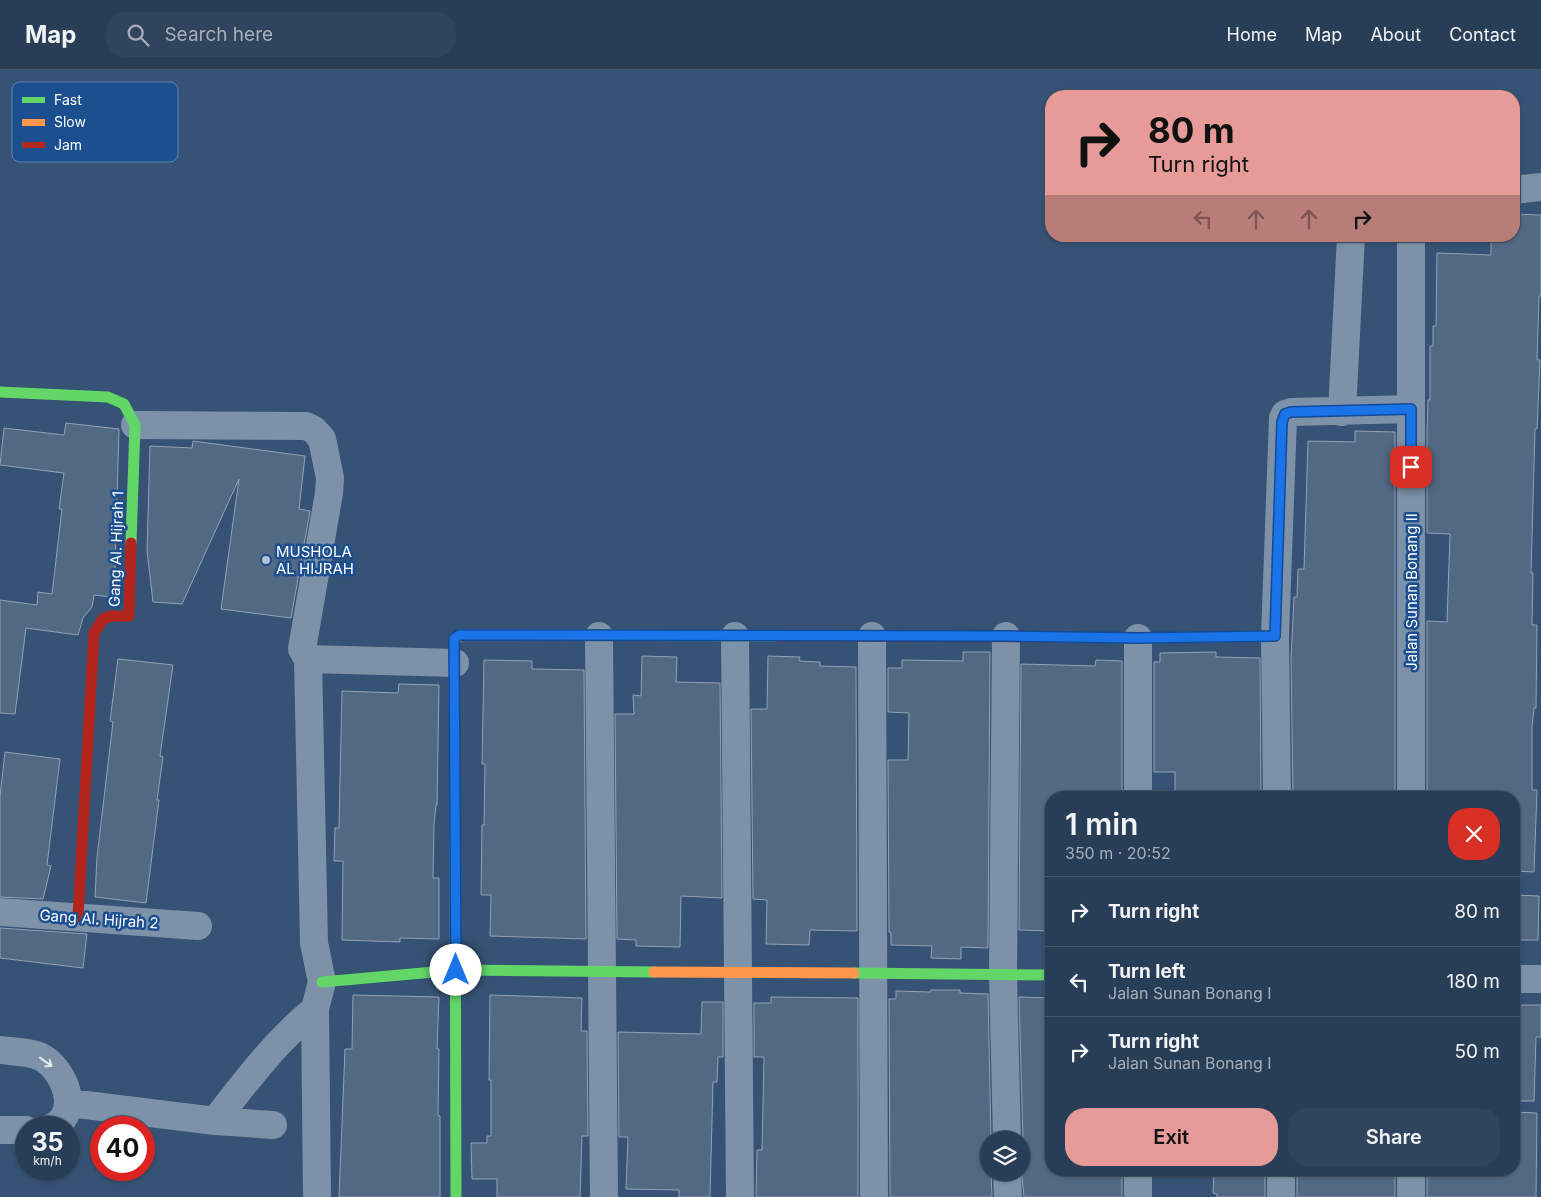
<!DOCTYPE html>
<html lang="en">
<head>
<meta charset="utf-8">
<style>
  :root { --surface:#283e57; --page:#30455d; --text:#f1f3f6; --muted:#a5aeba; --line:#44576d; --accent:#e69b98 }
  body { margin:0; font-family:Inter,sans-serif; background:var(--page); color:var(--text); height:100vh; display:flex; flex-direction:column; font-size:19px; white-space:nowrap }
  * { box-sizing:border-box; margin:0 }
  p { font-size:16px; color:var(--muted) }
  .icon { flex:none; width:28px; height:28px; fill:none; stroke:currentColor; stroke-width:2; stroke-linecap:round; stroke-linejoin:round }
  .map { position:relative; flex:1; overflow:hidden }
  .panel { position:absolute; left:1045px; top:721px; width:475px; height:385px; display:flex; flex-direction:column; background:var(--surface); border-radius:20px; box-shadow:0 1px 4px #0004,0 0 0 1px var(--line) }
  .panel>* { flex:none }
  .hud { position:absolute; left:1045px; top:20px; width:475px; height:152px; border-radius:20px; box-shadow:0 1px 4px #0004,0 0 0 1px var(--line); background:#e69b98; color:#111; overflow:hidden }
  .controls { position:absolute; left:980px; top:1061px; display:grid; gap:10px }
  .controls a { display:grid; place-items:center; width:50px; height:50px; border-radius:50%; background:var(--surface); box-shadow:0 1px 4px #0004,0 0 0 1px var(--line); font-size:25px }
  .speed { position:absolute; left:15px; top:1046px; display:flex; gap:10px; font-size:25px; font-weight:700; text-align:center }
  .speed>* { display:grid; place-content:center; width:65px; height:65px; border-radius:50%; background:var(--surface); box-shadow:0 1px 4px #0004,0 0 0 1px var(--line); line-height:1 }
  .speed small { font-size:12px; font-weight:400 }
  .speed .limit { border:8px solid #d22; background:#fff; color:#111 }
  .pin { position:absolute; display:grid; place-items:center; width:42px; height:42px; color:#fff; margin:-21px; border-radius:10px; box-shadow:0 2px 8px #0006 }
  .me { position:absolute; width:55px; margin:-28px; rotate:0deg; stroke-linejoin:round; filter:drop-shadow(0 0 4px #0008) }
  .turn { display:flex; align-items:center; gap:18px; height:105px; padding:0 20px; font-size:22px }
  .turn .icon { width:65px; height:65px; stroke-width:2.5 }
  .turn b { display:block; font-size:35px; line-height:42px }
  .lanes { display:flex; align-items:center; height:48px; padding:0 20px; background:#0003; justify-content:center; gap:25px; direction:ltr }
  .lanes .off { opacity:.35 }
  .round { display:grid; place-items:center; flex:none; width:52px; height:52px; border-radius:20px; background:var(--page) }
  .headline { display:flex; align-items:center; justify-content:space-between; height:85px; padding:0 20px }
  h1 { font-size:30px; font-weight:600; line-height:38px }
  .primary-button { display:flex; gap:10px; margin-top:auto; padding:10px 20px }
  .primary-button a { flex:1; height:58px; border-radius:20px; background:var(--accent); color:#111; font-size:20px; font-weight:600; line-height:58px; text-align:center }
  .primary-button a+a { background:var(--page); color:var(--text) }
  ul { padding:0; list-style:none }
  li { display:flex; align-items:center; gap:15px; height:70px; padding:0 20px; border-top:1px solid var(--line) }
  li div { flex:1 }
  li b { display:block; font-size:19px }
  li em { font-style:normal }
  header { display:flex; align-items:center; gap:30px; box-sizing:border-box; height:70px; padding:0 25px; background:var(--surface); border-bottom:1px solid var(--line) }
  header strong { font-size:24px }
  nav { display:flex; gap:28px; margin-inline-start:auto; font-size:18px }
  .search { width:350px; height:45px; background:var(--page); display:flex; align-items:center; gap:12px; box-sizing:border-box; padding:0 18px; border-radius:20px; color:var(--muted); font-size:19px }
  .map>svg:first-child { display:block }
  .building { fill:#526984; stroke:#92a2b6 }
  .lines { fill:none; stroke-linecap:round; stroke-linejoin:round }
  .street { stroke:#7d92a8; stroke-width:28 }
  .fast { stroke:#63d668; stroke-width:11 }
  .slow { stroke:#ff974d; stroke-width:11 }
  .jam { stroke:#b3261e; stroke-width:11 }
  .oneway { stroke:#e5e9ee }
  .route-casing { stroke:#114b97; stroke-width:12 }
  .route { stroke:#1a73e8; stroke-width:9 }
  .poi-dot { fill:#b9c2ce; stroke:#1b4f8f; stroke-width:2 }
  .labels { text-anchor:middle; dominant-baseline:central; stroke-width:5; stroke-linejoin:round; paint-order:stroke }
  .street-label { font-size:15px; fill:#fff; stroke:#1b4f8f }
  .poi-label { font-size:15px; fill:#fff; stroke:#1b4f8f; text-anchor:start }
  .key { fill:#1b4f8f; stroke:#5f84b1; stroke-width:1 }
  .key-label { font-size:14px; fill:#fff }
</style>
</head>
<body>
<header>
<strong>Map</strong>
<div class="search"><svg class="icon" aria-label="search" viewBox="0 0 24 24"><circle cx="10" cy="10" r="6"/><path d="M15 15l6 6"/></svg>Search here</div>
<nav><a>Home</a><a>Map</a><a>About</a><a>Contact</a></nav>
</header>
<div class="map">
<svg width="1541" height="1127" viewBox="0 0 1541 1127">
  <rect width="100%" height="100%" fill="#365274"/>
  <path class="building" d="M1514,144L1541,145V226H1539L1537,290H1540L1537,359H1535L1531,503H1533L1532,555H1537L1536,638H1534L1532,657V720H1537L1534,802L1514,801V728H1427V551L1447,552L1450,464L1427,463V362L1428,330H1430V276H1433V256H1436L1437,183L1491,185V166H1514Z
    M66,353L119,359L115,498L111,527L94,525L92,537L83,548L78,565L26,558L15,644L0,643V530L37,535L38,522L52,524L62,439H59L64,403L0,395L4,358L64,365Z
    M1355,361L1395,362V728H1293L1291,589L1294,527H1297L1298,499H1304L1308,371L1355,372Z
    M193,371L305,386L299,439L310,441L291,548L221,539L239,409L182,534L153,532L147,481L150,376L192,378Z
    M963,582H990L988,878L961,877V889L931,888L932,876L891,875V863L889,862L888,690H908L909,643L888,642V598H902V590L963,591Z
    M1216,582V587L1260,588L1261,728H1175V702H1154V592H1160V583Z
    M642,586L677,587L676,612L720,613L722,828L681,826L680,877L636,876V870L617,869L615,644H634L633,625L641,626Z
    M768,586L800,587L799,591L820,592V596L856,597L857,861L810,860L809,875L766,874L767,830L753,829L751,639H767Z
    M118,589L173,595L160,686L163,687L157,730H159L146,833L95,827L97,787L113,652L110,651Z
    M484,590L532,591V599L584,600L586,869L490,866L491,825H481L482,755H484L485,694H482Z
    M1096,590L1122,591V728H1051V861L1019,860L1021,594L1095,596Z
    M399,614L439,615L437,735H436L434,755L433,808H439V869L400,868V872L342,870L343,791H334L335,758H339L342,621L398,623Z
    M5,682L60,689L47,795L51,796L43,829L0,827V726Z
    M1514,825L1539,826L1538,870H1514Z
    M0,858L87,864L83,898L0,888Z
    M931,920H960V923L988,924L991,1070H989V1102H991L992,1127H890L889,929H896V921L930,922Z
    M353,925L439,927L437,979H439L438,1045L440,1046V1127H339L345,979H352Z
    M490,925L582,928L581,961H587L588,1066H582L580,1127H497V1109H472L471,1073H487V1066H491V1010H489Z
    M771,927L858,928V1127H756L757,1080H762L764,987H754V933H771Z
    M1019,927L1051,928V1100H1122V1127H1024L1021,1097L1023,1070Z
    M702,932H723V987H718L717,1012H713L710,1127H679V1120L626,1119L628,1067H619L618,962L701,964Z
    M1514,935H1541V967H1536L1534,1031H1514Z
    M1514,1042L1537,1043L1536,1127H1427V1100H1514Z
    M1297,1100H1395V1127H1297Z
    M1214,1101L1265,1102V1127H1217V1124L1213,1123Z"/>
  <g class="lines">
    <path class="street" d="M1514,120L1541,117
      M1342,342L1351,166
      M135,355L306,356L314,360L322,369L330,408L329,423L302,579L308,589L314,873L322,912L315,939L317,1127
      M599,566L604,1127
      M735,566L740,1127
      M872,566L874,1127
      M1006,566L1003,905L1007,1070
      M1138,568V728
      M308,589L455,593
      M1277,728L1275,566L1283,348L1285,344L1291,342L1411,339
      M1411,728V166
      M0,842L198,856
      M1514,909H1541
      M0,980C14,982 30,981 43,988C66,1002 82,1046 50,1058
      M70,1033L215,1051L273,1055
      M215,1051C246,1011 276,971 315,939
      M0,1060H26
      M1281,1100V1127
      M1411,1100V1127
      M1007,1102L1008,1127
      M1138,1127V1100"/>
    <path class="fast" d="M0,322L108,327L124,334L135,355L131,473
      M533,565L776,566
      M1066,567L1138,568L1275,566
      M455,746L456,1127
      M854,903L1051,905
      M322,912L456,900L654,902"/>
    <path class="slow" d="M455,746L454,569L462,565H533
      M654,902L854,903"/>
    <path class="jam" d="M776,566L1066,567
      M78,847L94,563L103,549L111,546H129L131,473"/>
  </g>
  <defs><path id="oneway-shaft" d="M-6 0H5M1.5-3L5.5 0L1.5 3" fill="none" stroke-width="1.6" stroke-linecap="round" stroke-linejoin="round" transform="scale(1.25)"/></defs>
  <use class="oneway" href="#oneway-shaft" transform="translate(46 992) rotate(36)"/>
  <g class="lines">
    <g class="route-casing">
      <path id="route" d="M456,900L454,569L459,565L1006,566L1138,568L1275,566L1282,352L1285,344L1291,342L1411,339V397"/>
    </g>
    <use href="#route" class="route"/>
  </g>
  <circle class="poi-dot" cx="266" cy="490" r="5"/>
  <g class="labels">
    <g class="street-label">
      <text transform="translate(116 479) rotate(-88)">Gang Al. Hijrah 1</text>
      <text transform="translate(1411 522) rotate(-90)">Jalan Sunan Bonang II</text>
      <text transform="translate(99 849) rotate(4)">Gang Al. Hijrah 2</text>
    </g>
    <g class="poi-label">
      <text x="276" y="481">MUSHOLA<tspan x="276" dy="17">AL HIJRAH</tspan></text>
    </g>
  </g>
  <rect x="12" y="12" width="166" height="80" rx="8" class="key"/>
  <rect x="22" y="27" width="23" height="6" fill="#63d668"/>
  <rect x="22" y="49" width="23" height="7" fill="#ff974d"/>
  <rect x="22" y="72" width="23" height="6" fill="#b3261e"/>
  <g class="key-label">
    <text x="54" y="35">Fast</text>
    <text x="54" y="57">Slow</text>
    <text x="54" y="80">Jam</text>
  </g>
</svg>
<div class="controls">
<a><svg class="icon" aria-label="layers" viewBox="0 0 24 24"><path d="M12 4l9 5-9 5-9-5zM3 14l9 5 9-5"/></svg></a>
</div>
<div class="speed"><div>35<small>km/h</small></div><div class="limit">40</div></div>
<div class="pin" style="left:1411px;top:397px;background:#d93025"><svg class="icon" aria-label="arrive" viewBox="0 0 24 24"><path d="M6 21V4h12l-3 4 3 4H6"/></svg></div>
<svg class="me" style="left:456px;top:900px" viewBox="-20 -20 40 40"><circle r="19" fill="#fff"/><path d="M0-13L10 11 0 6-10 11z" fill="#1a73e8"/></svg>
<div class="hud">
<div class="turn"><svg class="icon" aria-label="right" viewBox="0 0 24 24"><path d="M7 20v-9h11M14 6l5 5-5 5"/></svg><div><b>80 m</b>Turn right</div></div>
<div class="lanes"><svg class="icon off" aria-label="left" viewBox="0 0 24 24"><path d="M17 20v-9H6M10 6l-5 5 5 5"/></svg><svg class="icon off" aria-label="ahead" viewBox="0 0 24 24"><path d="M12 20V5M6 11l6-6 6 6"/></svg><svg class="icon off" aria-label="ahead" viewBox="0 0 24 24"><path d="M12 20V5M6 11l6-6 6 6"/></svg><svg class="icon" aria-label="right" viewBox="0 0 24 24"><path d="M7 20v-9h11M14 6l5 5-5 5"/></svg></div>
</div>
<section class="panel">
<div class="headline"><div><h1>1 min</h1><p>350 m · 20:52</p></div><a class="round" style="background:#d93025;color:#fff"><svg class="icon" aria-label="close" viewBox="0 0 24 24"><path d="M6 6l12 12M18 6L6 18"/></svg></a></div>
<ul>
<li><svg class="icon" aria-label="right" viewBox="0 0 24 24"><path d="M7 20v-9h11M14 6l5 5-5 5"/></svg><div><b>Turn right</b></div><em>80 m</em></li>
<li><svg class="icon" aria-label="left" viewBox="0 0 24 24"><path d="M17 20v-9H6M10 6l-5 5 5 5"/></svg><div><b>Turn left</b><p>Jalan Sunan Bonang I</p></div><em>180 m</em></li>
<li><svg class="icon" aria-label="right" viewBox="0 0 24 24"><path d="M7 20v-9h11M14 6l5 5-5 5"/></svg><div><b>Turn right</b><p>Jalan Sunan Bonang I</p></div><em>50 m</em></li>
</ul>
<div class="primary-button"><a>Exit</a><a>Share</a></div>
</section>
</div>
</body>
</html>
